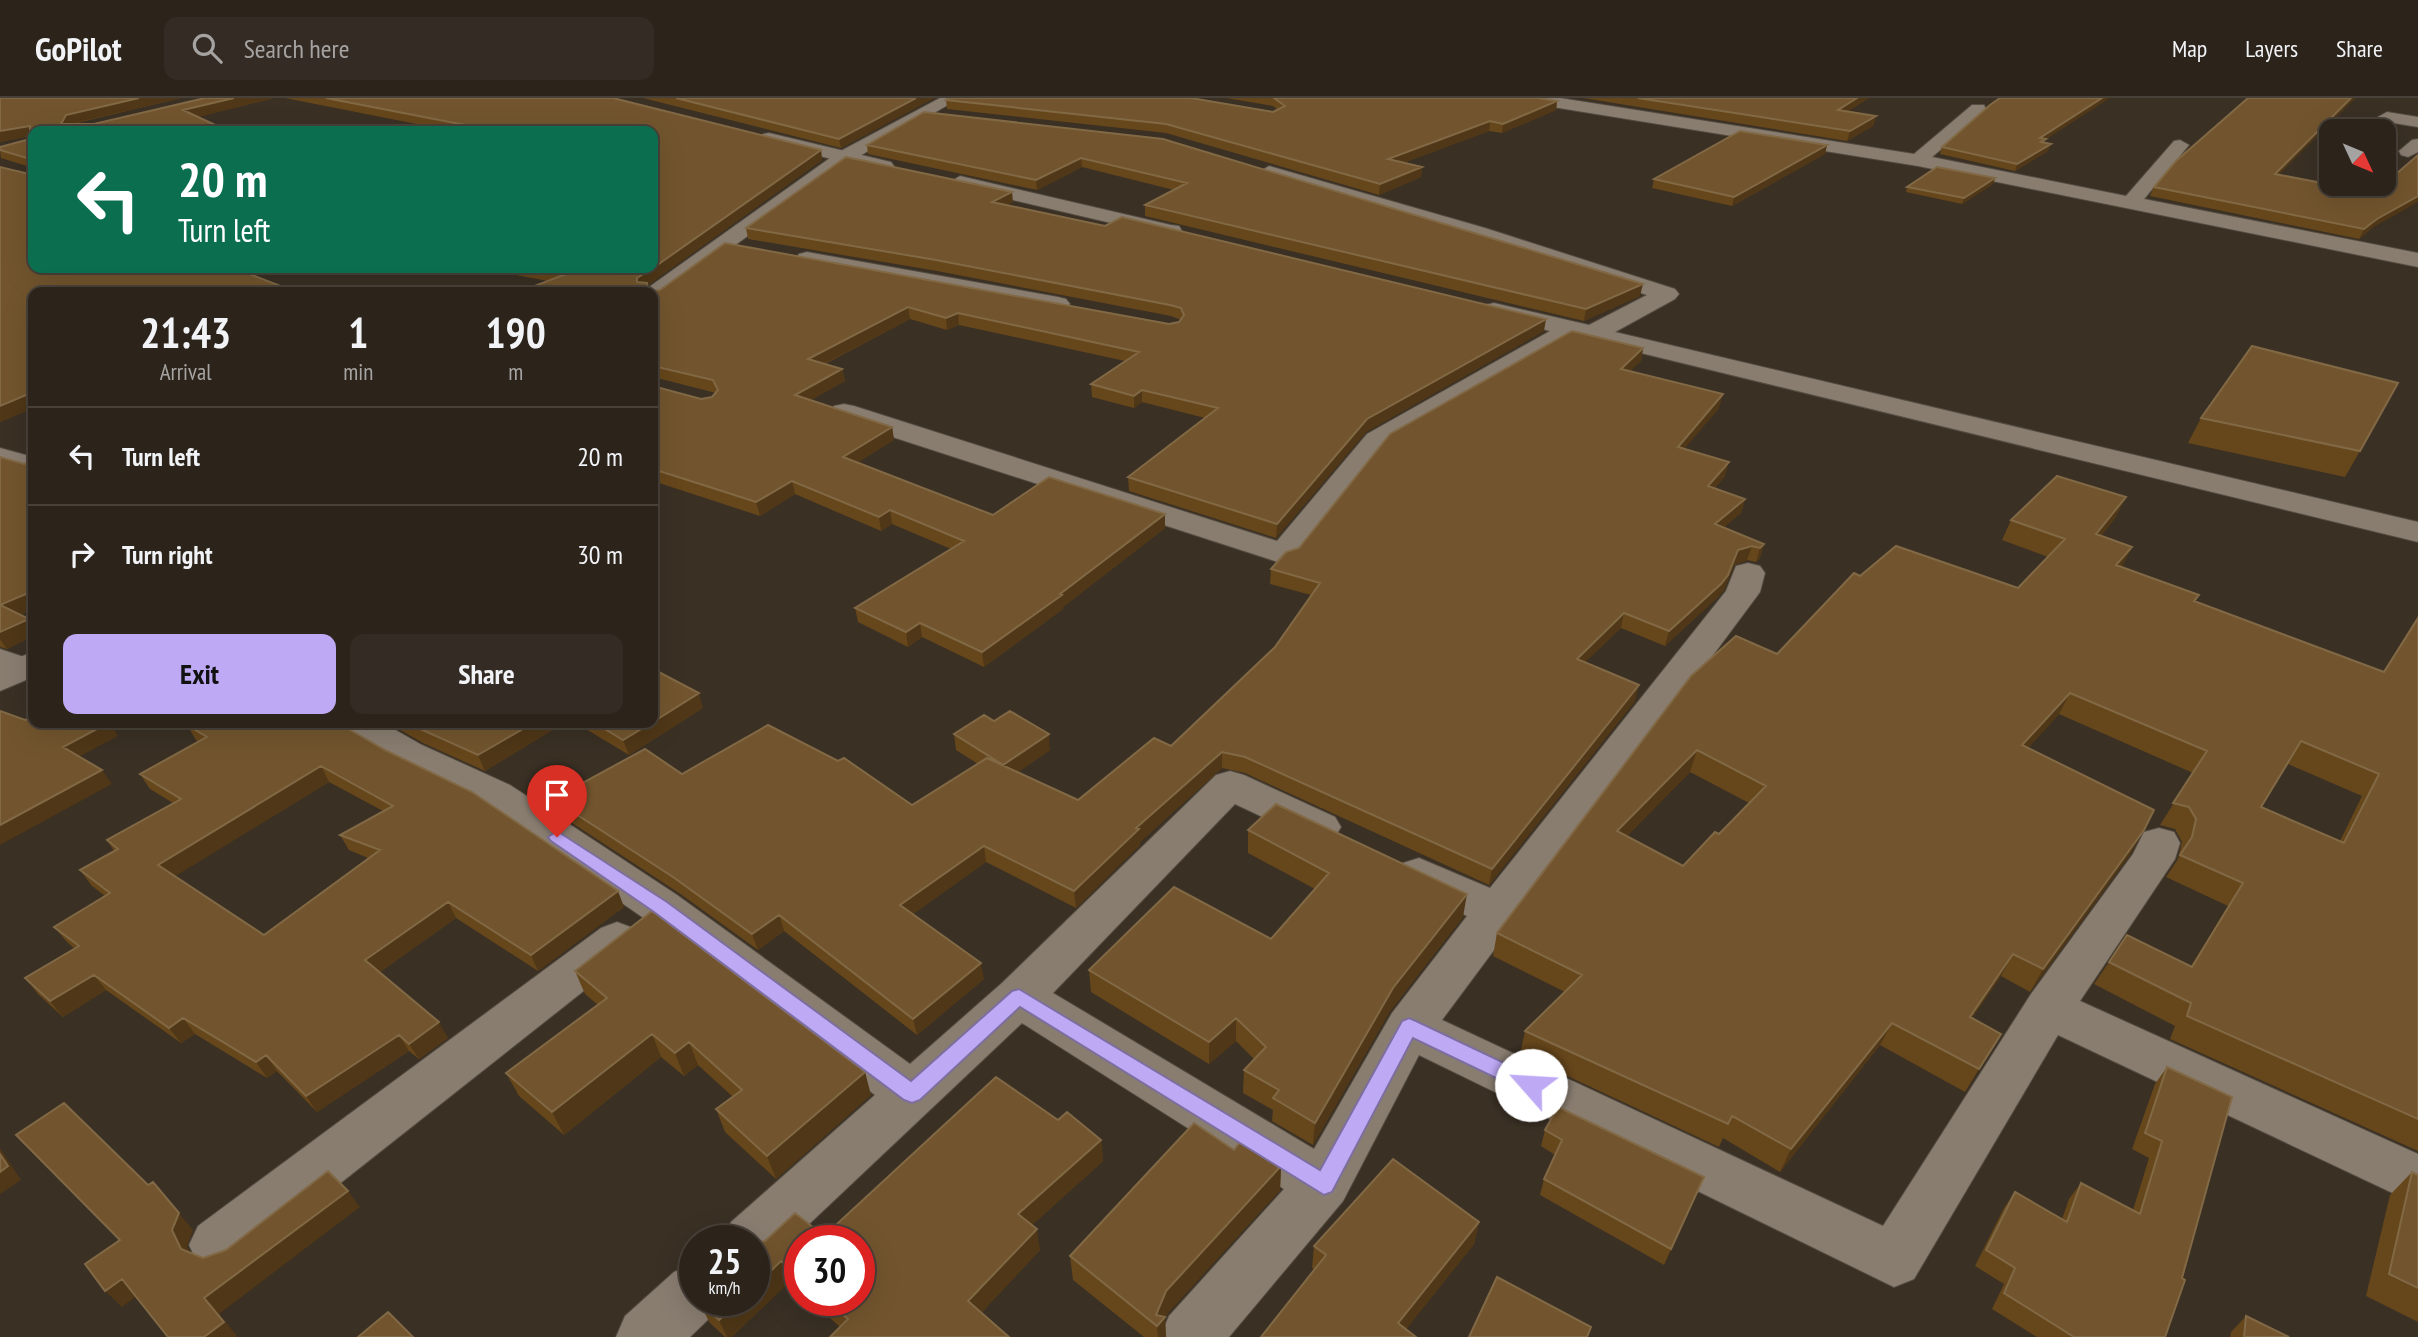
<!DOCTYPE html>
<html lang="en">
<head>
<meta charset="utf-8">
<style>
  :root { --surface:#2c241b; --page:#342c24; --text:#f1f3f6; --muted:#a6a4a3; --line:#48413a; --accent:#bea9f5 }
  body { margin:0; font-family:"PT Sans Narrow",sans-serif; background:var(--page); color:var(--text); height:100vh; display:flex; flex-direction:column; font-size:26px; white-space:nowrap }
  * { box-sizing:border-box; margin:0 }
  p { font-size:23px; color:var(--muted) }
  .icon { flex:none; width:38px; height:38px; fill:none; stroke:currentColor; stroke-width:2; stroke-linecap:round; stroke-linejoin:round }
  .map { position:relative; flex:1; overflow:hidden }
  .panel { position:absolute; left:28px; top:189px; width:630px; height:441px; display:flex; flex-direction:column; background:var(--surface); border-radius:14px; box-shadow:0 7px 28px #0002,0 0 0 2px var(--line) }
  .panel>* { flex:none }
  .hud { position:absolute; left:28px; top:28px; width:630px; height:147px; border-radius:14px; box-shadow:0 7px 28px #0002,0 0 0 2px var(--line); background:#0b6e4f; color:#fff; overflow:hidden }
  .needle { width:46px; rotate:134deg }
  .fabs { position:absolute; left:2319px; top:21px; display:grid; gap:14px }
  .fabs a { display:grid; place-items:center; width:77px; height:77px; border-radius:14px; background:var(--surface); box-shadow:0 7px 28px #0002,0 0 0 2px var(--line); font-size:35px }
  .speed { position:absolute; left:679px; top:1127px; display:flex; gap:14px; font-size:35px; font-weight:700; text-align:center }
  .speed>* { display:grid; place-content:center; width:91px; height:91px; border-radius:50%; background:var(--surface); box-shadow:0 7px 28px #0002,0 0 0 2px var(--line); line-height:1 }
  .speed small { font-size:18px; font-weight:400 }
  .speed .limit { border:10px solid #d22; background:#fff; color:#111 }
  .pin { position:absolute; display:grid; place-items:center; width:60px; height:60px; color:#fff; margin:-72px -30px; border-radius:50% 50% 50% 0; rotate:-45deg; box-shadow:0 0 7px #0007 }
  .pin .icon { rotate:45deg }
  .me { position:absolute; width:77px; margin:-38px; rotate:296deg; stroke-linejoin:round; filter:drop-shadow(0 0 5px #0008) }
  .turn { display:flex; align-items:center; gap:24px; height:147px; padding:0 35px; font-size:32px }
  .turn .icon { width:91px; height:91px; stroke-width:2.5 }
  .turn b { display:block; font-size:49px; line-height:60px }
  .eta { display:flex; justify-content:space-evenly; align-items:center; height:119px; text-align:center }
  .eta b { font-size:42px; font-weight:600; line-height:49px }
  .action { display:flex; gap:14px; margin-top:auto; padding:14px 35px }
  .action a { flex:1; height:80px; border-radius:14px; background:var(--accent); color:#111; font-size:28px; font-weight:600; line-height:80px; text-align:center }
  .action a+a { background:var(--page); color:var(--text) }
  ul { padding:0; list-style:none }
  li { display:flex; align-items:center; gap:21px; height:98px; padding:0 35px; border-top:2px solid var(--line) }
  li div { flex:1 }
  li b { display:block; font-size:26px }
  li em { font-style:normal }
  header { display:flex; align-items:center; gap:42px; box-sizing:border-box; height:98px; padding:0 35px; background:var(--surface); border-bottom:2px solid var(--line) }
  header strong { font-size:33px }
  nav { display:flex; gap:38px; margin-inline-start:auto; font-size:24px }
  .search { width:490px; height:63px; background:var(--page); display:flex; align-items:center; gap:18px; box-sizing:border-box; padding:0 24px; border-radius:14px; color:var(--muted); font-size:26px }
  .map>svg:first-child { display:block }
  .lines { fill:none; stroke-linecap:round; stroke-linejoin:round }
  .minor-casing { stroke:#544c41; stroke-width:2 }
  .tertiary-casing { stroke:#544c41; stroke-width:2 }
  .minor { fill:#897d70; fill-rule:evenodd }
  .tertiary { fill:#897d70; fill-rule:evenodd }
  .wall { fill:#66461b; fill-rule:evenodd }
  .shaded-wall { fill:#4f3717 }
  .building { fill:#72552e; stroke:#826946; stroke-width:2; fill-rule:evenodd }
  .route { fill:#bea9f5; stroke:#7c6e9f; stroke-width:2 }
</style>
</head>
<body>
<header>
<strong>GoPilot</strong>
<div class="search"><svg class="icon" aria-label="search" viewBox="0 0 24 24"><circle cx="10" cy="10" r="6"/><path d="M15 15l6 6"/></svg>Search here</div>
<nav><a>Map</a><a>Layers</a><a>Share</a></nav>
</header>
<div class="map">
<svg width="2418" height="1239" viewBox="0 0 2418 1239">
  <rect width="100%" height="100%" fill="#3a3024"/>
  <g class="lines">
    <g class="minor-casing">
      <path id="minor" d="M1520,0H1560L1914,56L1972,7H1984L1986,11L1984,15L1932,59L2126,98L2174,43L2180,42L2189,47L2144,101L2418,155V169L1918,68L1528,5Z
        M2387,14L2418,19V29L2381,23L2378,19Z
        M769,35L891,64L894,68L884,74L763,44L760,40L763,36Z
        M2418,41V54L2408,59L2401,57L2399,53L2412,42Z
        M1269,68L1485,130L1675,191L1679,196L1675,201L1615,234L2418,424V444L1575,239L1387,348L1296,463L1284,466L834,320L830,314L834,308L844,306L854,308L1277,443L1367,336L1550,233L1485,217L1482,212L1485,207L1494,205L1589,227L1647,197L1469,140L1262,78L1259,74Z
        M960,78L1171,127L1179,128L1182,133L1179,138L1171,139L953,88L950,84Z
        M807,154L1058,199L1066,201L1070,206L1066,211L1058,213L799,166L796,161L799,156Z
        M0,350L33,359V377L0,368Z
        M1748,465L1760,468L1765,475L1760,494L1442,922L1883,1128L2031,896L2133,756L2144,734L2159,730L2174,734L2180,745L2175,761L2080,903L2418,1056V1107L2058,937L1914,1181L1894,1189L1419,957L1343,1103L1229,1239H1160L1169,1218L1284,1091L1022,925L771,1162L754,1168V1143H723L731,1124L875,997L645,821L480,707L394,665L341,634L336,625H383L422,647L510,687L677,797L910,966L1002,885L1216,677L1230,673L1244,677L1335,719L1341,729L1335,739L1320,744L1305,739L1235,706L1053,895L1314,1051L1392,915L1467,818L1403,787L1397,776L1403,765L1419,760L1490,790L1726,493L1736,468Z
        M0,551L33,562V578L22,581L0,574Z
        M617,824L633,830L640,842L633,854L238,1166L218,1174L198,1166L189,1147L198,1128L601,830Z
        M695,1166V1202H721L716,1214L690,1239H616L625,1218L674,1174Z"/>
    </g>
    <g class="tertiary-casing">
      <path id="tertiary" d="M940,0H960L851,63L661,201L653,203V194H642L837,55Z
        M33,554V579L0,593V567Z"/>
    </g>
    <use href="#minor" class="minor"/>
    <use href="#tertiary" class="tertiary"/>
  </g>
  <path class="wall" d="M0,0H181L73,26H94L205,0H274L197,19L33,33V310L0,324V69L29,76L30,69L1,60L0,52L30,41V38L0,44Z
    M285,0H613L821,52L822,62L648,187L649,193L1169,226L1179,224L1181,222L1171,218L937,173L748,141L746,130L1013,104L1007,107L1544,233L1366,334L1276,440L1129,393L1128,379L1205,320L1142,304L1134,310L1092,299L1091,286L1125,263L959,227L947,232L910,221L825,266L842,271L845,283L811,302L892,329L894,342L858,364L993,417L1165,416V430L1063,509V511L984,569L922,539L908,549L858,524L855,510L951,451L892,426L881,433L795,396L760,418L653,383V288L701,301L712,299L716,295L653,279V194L548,183L489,172L488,170H653V33H452Z
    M643,0H934L841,50Z
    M1226,0H1538L1557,3L1556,12L1502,35L1489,33L1403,65L1422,69L1421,79L1379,97L1166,35L947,11L946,2L1273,14L1278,12L1273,8Z
    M1575,0H1869L1847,14L1876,18L1873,28L1847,43L1583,0Z
    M2248,0H2355L2278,77L2372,130L2359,141L2150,98L2154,89Z
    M924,14L1640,198L1584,223L1145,118V107L1174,92L1082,69L1037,92L868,56L867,47Z
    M2045,42L2044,45L2048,53L2015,73L1940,56L1942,49Z
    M1827,47L1825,56L1732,108L1652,90L1654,81Z
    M1995,80L1993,86L1962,106L1906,94L1907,89Z
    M1643,250L1641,263L1630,273L1719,310L1684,351L1725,378L1715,390L1745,401L1741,415L1724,429L1764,446L1760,460L1756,464L1747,462L1734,467L1724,492L1717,500L1665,548L1621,530L1585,564L1635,603L1489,787L1245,675L1222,670L1140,744V747L1076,810L986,764L913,816L984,881L917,937L784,833L758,852L679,795L560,717L553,701L682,676L912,707L978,666L956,652L954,636L994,623L1050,652L1018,674L1078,702L1171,648L1275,549L1311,497L1270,486L1271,471L1299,450Z
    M2201,320L2360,353L2345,379L2188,345Z
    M0,359L24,366L33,511L20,517L29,521L33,528V538L7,551L0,549Z
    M2116,419L2101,438L2122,469L2199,497L2195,504L2383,574L2418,519V1053L2170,941L2175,928L2094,886L2109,864L2191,868L2228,808L2166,779L2178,761L2182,744L2175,731L2160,727L2193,675L2059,616L2028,650L2131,755L2030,894L2001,878L1972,920L2001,936L1965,994L1880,947L1780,1074L1723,1040L1719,1049L1520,956L1525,933L1565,894L1493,858L1497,835L1777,556L1860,478L2018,490L2048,459L2002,442L2011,422ZM2288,666L2362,698L2340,743L2261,709ZM1690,674L1749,705L1719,736L1683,768L1627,738Z
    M703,610L629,657L576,625H653Z
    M338,625L624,809L538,873L456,820L380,874L448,940L419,961L409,953L317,1014L277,973L267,980L195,936L181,945L106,892L63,919L38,896L25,880L75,851L67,844L54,829L105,798L92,788L80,772L114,753L107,742L173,705L150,691L140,676L199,644L196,642L187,627ZM329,684L383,713L340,737L349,752L368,760L264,837L175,778Z
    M388,625H564L485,673L423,645Z
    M1248,732L1463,819L1390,913L1313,1047L1272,1023L1273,1012L1243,995L1244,972L1254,961L1236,943L1209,966L1091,894L1089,872L1271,841L1315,791L1248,755Z
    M575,873L871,997L776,1081L725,1034L716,1011L733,999L698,967L684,978L661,959L564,1037L519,998L506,975L598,907L585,896Z
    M2167,969L2165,1239H2037L1992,1211L2004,1186L1975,1168L2004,1110L2015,1094L2062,1121L2069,1101L2081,1085L2133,1112L2149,1060L2132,1051L2155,986Z
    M1058,1022L1101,1042L1103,1063L1032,1127L1040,1152L981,1215L840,1229L810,1202H859L800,1143V1193L789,1184L732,1239H725L709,1224L700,1204L754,1146L824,1138Z
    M1545,1032L1697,1096L1664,1167L1540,1097L1544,1081L1555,1057L1541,1048Z
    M1234,1052L1281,1068L1280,1092L1167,1216L1165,1221L1166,1239H1144L1073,1182L1070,1158Z
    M2412,1074L2418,1077V1224L2366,1198L2390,1097Z
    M1479,1124L1474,1146L1406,1231L1312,1170L1314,1148Z
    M2246,1218L2289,1239H2230L2231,1234Z"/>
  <path class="shaded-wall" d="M139,0H181L70,26H61L66,17Z
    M234,0H274L187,22L183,12Z
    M916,0H934L841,50L839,41Z
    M1857,0H1869L1836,21L1838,12Z
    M2102,0H2110L2045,42L2043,48L2040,40Z
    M2351,0H2355L2270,85L2275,76Z
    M1557,3L1556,12L1502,35L1503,26Z
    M1876,18L1873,28L1847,43L1850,33Z
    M1490,23L1489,33L1387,71L1388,61Z
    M30,28L33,37L0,44V33Z
    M2051,46L2048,53L2015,73L2017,66Z
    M1827,47L1825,56L1732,108L1734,99Z
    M821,52L822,62L648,187L650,194L637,184V180Z
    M1081,60L1082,69L1037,92L1036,82Z
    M1422,69L1421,79L1379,97L1380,86Z
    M1995,80L1993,86L1962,106L1964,100Z
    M1012,94L1013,104L993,114L992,104Z
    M2418,98V104L2372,130L2359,141L2364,131L2377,121Z
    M1643,186L1640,198L1584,223L1586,211Z
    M908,209L910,221L810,273L808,261Z
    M958,215L959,227L947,232L946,220Z
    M1546,221L1544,233L1366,334L1276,440L1277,426L1367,321Z
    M1643,250L1641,263L1618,284L1621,271Z
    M842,271L845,283L797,310L795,297Z
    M1142,292V304L1134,310V298Z
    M33,294V310L0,324V308Z
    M1723,296L1719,310L1674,363L1678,349Z
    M892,329L894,342L846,372L843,359Z
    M1729,364L1725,378L1704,402L1708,388Z
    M792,383L795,396L760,418L756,404Z
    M2126,399L2116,419L2086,456L2096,436Z
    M1745,401L1741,415L1711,440L1715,426Z
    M890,412L892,426L881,433L879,419Z
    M1165,416V430L1063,509V511L984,569L982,554Z
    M1764,446L1760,460L1756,464L1760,450Z
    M1752,448L1747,462L1734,467L1724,492L1717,500L1665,548L1669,533L1738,452Z
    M2132,449L2122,469L2116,467Z
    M33,493V511L10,521L0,507Z
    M1624,515L1621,530L1573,576L1577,561Z
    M29,521L33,528V538L7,551L0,541V534Z
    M920,525L922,539L908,549L906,534Z
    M1639,587L1635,603L1489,787L1492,771Z
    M699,595L703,610L629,657L623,642L651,625H653V624Z
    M2070,595L2059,616L2011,669L2022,647Z
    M108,625H110L118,638L73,662L63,649Z
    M533,625H564L485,673L478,657Z
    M1049,636L1050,652L1005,683L1003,667Z
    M1697,652L1690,674L1611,755L1617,733Z
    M1222,654V670L1140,744V747L1076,810L1074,793L1136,730Z
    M321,668L329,684L169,782L158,767Z
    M102,672L112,686L0,747V727Z
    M2144,732L2131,755L2030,894L2043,871Z
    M984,748L986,764L903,823L900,807Z
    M618,793L624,809L538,873L531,857Z
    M1467,796L1463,819L1390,913L1313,1047L1315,1025L1393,890Z
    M448,804L456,820L374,878L365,862Z
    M779,817L784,833L758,852L752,836Z
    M2013,856L2001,878L1957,942L1970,919Z
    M981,865L984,881L917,937L913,921Z
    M94,877L106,892L63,919L50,903Z
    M183,920L195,936L181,945L169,930Z
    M1236,920V943L1209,966V944Z
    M439,924L448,940L419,961L409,946Z
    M1892,925L1880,947L1780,1074L1791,1051Z
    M652,936L661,959L564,1037L552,1014Z
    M2001,936L1988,958L1965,994L1979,971Z
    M399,937L409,953L317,1014L306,998Z
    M689,944L698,967L684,978L675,955Z
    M266,957L277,973L267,980L256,964Z
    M865,974L871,997L776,1081L767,1058Z
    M1101,1042L1103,1063L1021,1137L1018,1116Z
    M0,1050L21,1082L0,1096Z
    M1281,1068L1280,1092L1167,1216L1165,1221L1166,1239H1158L1156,1217L1166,1193Z
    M1704,1079L1697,1096L1664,1167L1671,1151Z
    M153,1084L193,1132L187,1148L196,1167L181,1151Z
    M348,1093L360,1109L219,1216L238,1239H204V1200Z
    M1479,1124L1474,1146L1400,1239L1398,1225Z
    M1037,1131L1040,1152L973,1224L968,1203Z
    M781,1163L789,1184L732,1239H727L719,1222L740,1202H754V1189Z
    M122,1181L138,1197L122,1209L105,1193Z"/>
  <path class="building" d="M0,0H139L66,17L61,26H94L205,0H234L183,12L228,33H33V170H234L296,194H33V294L0,308V69L29,76L30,61L0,52V49L30,41V28L0,33Z
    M326,0H613L821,52L653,170V33H496Z
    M676,0H916L839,41Z
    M949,0H1191L1273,14L1285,8L1274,0H1538L1557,3L1503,26L1490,23L1388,61L1422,69L1380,86L1166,26L946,2Z
    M1638,0H1857L1838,12L1876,18L1850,33Z
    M2000,0H2102L2040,40L2046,41L2041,44L2051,46L2017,66L1942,49L1990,7Z
    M2248,0H2351L2275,76L2374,95L2418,57V98L2377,121L2364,131L2154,89L2176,63Z
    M924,14L1163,41L1643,186L1586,211L1145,107L1187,85L1081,60L1036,82L867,47Z
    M1740,33L1827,47L1734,99L1654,81Z
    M846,59L1012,94L992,104L1105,128L1122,119L1546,221L1367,321L1277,426L1128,379L1218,310L1142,292L1134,298L1091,286L1139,254L958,215L946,220L908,209L808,261L842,271L795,297L892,329L843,359L993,417L1049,379L1165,416L1060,496L1062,497L982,554L920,525L906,534L855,510L964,443L890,412L879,419L792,383L756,404L653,371V288L701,301L712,299L718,292L713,282L653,268V194H519L566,176L533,170H653L637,180V184L647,185L648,193L660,192L725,145L1169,226L1179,224L1184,217L1181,210L1170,207L936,162L746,130Z
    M1937,69L1995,80L1964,100L1907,89Z
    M1572,233L1643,250L1621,271L1723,296L1678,349L1729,364L1708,388L1745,401L1715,426L1764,446L1760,450L1752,448L1738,452L1728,477L1721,486L1669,533L1624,515L1577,561L1639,587L1492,771L1245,659L1222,654L1136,730L1139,731L1074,793L984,748L900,807L981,865L913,921L779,817L752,836L673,779L553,701L645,651L682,676L768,627L838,663L844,660L912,707L987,660L1078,702L1154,640L1171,648L1275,549L1320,485L1271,471L1286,454L1299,450L1390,336Z
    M2252,248L2398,285L2360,353L2201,320Z
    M0,359L24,366L33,362V493L0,507Z
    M2057,378L2126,399L2096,436L2132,449L2116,467L2199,497L2194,503L2384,574L2418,520V1021L2187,918L2191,905L2109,864L2127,837L2192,869L2243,785L2180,757L2192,739L2196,721L2189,709L2173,705L2207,653L2070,595L2022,647L2154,712L2144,732L2043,871L2013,856L1970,919L2001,936L1979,971L1892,925L1791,1051L1732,1018L1728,1026L1525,933L1582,877L1497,835L1691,578L1736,538L1777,556L1854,475L1860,478L1896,448L2018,490L2065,441L2011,422ZM2301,643L2379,676L2344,745L2261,709ZM1697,652L1766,688L1719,736L1715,734L1683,768L1617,733Z
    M0,507L29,521L0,534Z
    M653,571L699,595L653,624Z
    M0,613L25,622L33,619V625H108L63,649L102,672L0,727Z
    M1010,613L1049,636L1003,667L954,636L984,617L994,623Z
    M191,625H338L385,652L472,694L618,793L531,857L448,804L365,862L439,924L409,946L399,937L306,998L266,957L256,964L183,920L169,930L94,877L50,903L25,880L79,848L54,829L110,795L80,772L118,751L107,742L181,701L140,676L207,639L187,627ZM321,668L393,708L340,737L380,752L264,837L158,767Z
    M407,625H533L478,657Z
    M595,625H651L623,642Z
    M1276,706L1467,796L1393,890L1315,1025L1273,1000L1279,992L1244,972L1266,949L1236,920L1209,944L1089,872L1174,789L1271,841L1329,775L1248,732Z
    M652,813L865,974L767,1058L716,1011L742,992L689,944L675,955L652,936L552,1014L506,975L607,900L575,873Z
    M2167,969L2232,999L2182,1180L2185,1182L2165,1239H2074L2004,1195L2015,1170L1986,1152L2015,1094L2067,1124L2081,1085L2140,1116L2162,1043L2145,1035Z
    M996,979L1058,1022L1067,1014L1101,1042L1018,1116L1037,1131L968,1203L1009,1239H830L848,1221L826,1202H859V1143H800V1179L781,1163L754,1189V1146L765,1143L795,1115L824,1138Z
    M64,1005L148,1087L153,1084L179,1115L172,1132L181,1151L203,1160L226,1152L328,1073L348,1093L204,1200L224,1224L204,1239H168L122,1181L105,1193L85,1166L120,1142L16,1037Z
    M1558,1009L1704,1079L1671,1151L1544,1081L1562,1042L1545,1032Z
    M1194,1025L1234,1052L1241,1043L1281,1068L1166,1193L1156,1217L1165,1219L1157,1228L1070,1158Z
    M0,1056L8,1068L0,1074Z
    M1393,1061L1479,1124L1398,1225L1416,1239H1261L1326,1157L1314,1148Z
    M2412,1074L2418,1077V1190L2389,1176Z
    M1497,1179L1591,1229L1587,1239H1469Z
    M701,1202H740L719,1222L700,1204Z
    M388,1214L413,1239H358Z
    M2246,1218L2289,1239H2244Z"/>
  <path class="route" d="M557,733L667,804L911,983L1012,893L1019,891L1320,1072L1402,923L1409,920L1416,923L1538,981L1541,987L1538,993L1531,996L1523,993L1413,940L1332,1094L1324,1097L1020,909L920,1002L912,1005L904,1002L654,814L551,743L548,739Z"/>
</svg>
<div class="fabs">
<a><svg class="needle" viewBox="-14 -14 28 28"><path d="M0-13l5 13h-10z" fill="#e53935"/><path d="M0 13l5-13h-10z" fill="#a6a4a3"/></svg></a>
</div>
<div class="speed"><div>25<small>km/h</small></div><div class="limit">30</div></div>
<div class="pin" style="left:557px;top:739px;background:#d93025"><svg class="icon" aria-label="arrive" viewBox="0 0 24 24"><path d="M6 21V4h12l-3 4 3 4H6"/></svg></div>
<svg class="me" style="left:1531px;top:987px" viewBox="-20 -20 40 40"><circle r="19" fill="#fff"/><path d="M0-13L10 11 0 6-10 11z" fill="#bea9f5"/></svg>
<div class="hud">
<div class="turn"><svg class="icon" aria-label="left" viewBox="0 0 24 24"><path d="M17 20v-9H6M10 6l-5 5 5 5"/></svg><div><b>20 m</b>Turn left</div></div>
</div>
<section class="panel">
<div class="eta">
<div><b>21:43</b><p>Arrival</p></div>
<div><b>1</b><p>min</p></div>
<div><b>190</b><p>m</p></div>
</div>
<ul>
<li><svg class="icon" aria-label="left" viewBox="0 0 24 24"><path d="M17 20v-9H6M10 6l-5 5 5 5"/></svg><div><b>Turn left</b></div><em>20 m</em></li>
<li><svg class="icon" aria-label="right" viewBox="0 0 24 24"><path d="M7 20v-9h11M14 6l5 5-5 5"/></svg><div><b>Turn right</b></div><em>30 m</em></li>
</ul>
<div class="action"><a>Exit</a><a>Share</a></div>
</section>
</div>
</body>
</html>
